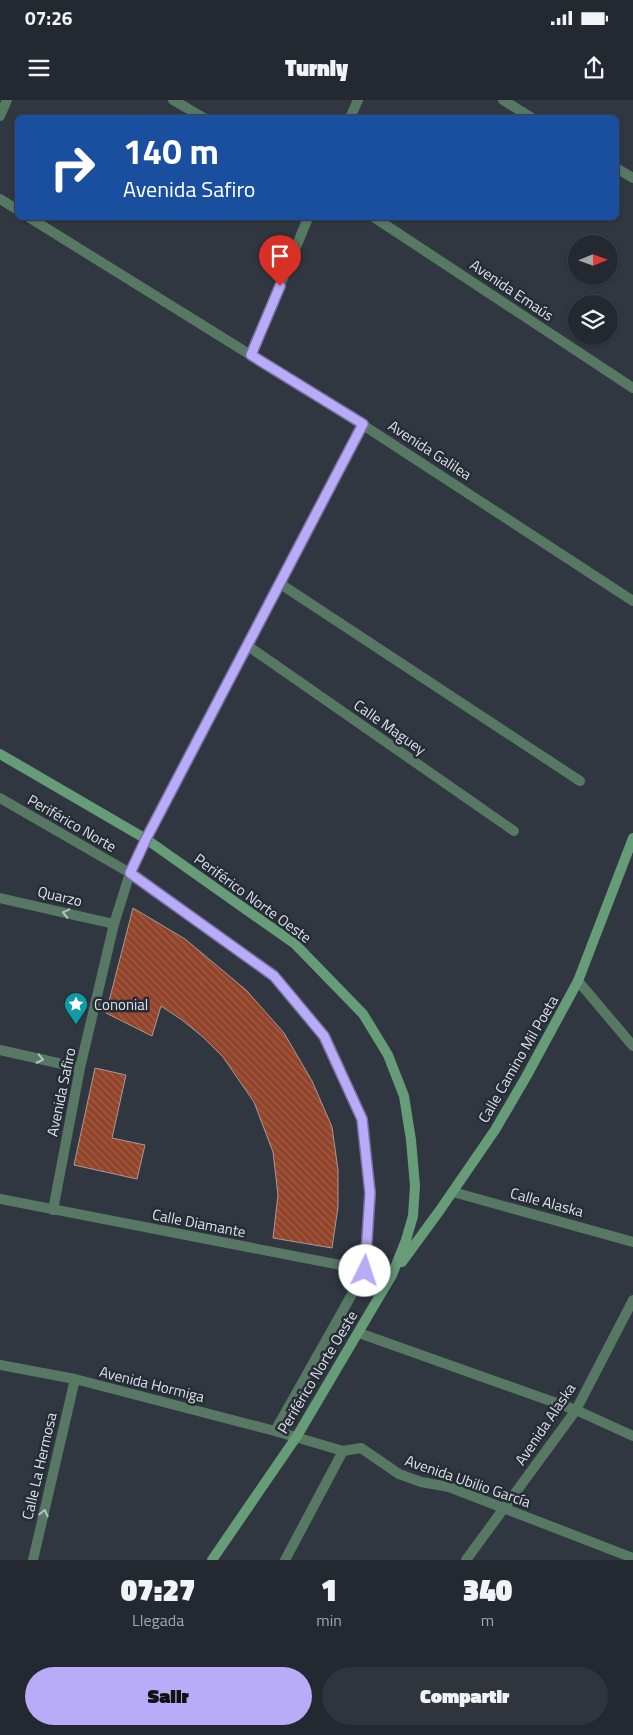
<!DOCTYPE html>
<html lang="es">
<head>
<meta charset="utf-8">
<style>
  :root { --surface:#242931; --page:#30353d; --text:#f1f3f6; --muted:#a3a6ab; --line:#41454d; --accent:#b8abf7 }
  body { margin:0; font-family:"Titillium Web",sans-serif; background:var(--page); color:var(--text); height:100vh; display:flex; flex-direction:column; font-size:19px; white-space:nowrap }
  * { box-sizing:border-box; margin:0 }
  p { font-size:16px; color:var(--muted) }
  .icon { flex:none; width:28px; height:28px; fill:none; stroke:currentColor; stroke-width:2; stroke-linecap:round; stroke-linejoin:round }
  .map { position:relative; height:1460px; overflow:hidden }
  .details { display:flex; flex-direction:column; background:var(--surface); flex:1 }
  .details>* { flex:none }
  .top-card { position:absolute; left:15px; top:15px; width:604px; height:105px; border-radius:8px; box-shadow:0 1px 4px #0004,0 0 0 1px var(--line); background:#1a4fa0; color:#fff; overflow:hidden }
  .needle { width:32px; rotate:89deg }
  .buttons { position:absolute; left:568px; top:135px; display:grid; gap:10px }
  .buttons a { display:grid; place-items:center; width:50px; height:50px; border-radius:50%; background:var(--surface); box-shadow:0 1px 4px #0004,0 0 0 1px var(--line); font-size:25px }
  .pin { position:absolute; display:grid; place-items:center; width:42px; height:42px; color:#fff; margin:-51px -21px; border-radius:50% 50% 50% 0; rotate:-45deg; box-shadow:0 0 5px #0007 }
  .pin .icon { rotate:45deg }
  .me { position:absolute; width:55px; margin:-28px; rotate:4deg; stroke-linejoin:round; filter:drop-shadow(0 0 4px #0008) }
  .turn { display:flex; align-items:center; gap:18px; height:105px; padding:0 25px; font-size:22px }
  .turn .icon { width:65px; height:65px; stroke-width:2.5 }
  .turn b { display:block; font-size:35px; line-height:42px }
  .eta { display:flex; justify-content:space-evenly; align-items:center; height:85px; text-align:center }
  .eta b { font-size:30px; font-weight:800; line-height:35px }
  .button { display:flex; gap:10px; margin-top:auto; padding:10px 25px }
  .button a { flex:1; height:58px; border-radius:30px; background:var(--accent); color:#111; font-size:20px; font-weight:800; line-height:58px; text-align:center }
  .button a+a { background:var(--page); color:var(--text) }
  .status { display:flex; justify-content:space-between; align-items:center; height:35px; padding:0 25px; background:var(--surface); direction:ltr }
  .status svg { height:14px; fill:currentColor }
  header { display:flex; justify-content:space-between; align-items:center; height:65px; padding:0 25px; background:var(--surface); font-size:22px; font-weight:800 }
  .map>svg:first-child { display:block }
  .building { fill:url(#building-back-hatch); stroke:#a99a95 }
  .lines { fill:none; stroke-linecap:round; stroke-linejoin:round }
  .street { stroke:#577862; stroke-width:10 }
  .secondary { stroke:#679c79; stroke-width:10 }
  .oneway { stroke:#b4c2bf }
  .route-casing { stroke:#786fa1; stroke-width:12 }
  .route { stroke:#b8abf7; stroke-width:9 }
  .labels { text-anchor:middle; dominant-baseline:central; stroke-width:5; stroke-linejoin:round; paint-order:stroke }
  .street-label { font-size:15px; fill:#dce1e7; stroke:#262d37 }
  .poi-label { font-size:15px; fill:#dce1e7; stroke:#262d37; text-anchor:start }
</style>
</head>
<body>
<div class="status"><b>07:26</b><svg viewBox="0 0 49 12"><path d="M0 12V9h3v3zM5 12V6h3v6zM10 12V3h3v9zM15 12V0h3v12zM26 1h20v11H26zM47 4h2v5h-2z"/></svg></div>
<header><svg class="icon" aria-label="menu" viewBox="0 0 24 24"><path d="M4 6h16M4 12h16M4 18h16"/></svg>Turnly<svg class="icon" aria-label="share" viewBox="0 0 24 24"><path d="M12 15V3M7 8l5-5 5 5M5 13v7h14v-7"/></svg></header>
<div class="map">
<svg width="633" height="1460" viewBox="0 0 633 1460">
  <defs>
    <pattern id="building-back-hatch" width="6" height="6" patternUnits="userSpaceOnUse" patternTransform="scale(1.25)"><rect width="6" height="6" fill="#92442a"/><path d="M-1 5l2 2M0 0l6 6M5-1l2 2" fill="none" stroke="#a15f49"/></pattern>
  </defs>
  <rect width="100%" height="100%" fill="#303741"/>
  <path class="building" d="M133,808L185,839L246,890L284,933L312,981L332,1027L338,1070V1107L332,1148L273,1138L278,1095L273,1052L254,1002L223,957L203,937L182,920L161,906L152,936L106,913Z
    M95,968L126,975L112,1038L145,1045L137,1079L74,1065Z"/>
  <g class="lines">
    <path class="street" d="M173,0L204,18
      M503,0L532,18
      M0,16L7,0
      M350,18L358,0
      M616,68L633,78
      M0,99L18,110
      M30,118L363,325L633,501
      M375,118L633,288
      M251,255L308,118
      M279,483L580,681
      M248,546L514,731
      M0,698L130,773L274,876L325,936L362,1019L371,1093L365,1171L275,1331
      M0,798L114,824
      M578,881L633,946
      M0,950L80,968
      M453,1092L633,1142
      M0,1099L392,1175
      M53,1110L80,968L114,824L130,773L146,739L363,325
      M359,1233L576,1310L633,1336
      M0,1265L75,1279L275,1331L343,1351L361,1348L399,1374L421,1382L449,1387L633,1458
      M33,1460L75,1279
      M285,1460L343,1351
      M466,1460L576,1310L633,1200"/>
    <path class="secondary" d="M0,654L146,739L295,844L363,914L388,955L404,996L411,1040L415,1086L413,1116L406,1140L392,1175L297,1336L212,1460
      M402,1162L440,1110L495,1030L526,977L578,881L633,738"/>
  </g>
  <defs><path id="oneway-chevron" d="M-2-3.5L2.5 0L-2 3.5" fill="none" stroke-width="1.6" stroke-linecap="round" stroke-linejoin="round" transform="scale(1.25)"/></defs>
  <g class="oneway">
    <use href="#oneway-chevron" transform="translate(66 813) rotate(-167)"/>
    <use href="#oneway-chevron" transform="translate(40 959) rotate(12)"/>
    <use href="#oneway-chevron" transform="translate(44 1413) rotate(-77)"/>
  </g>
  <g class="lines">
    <g class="route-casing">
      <path id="route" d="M280,186L251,255L363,324L146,739L130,773L274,876L324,936L362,1019L370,1093L365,1171"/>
    </g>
    <use href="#route" class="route"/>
  </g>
  <defs>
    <g id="sight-pin" transform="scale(1.25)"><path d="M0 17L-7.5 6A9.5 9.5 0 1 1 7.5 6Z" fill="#0f9aa8" stroke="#262d37"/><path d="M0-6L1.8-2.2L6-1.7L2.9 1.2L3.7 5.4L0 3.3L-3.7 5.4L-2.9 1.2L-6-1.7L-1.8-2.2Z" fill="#fff"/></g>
  </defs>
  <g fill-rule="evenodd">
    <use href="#sight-pin" x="76" y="904"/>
  </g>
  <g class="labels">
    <g class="street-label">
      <text transform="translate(512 190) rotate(34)">Avenida Emaús</text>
      <text transform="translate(430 350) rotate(33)">Avenida Galilea</text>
      <text transform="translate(390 627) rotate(35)">Calle Maguey</text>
      <text transform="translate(72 723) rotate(30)">Periférico Norte</text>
      <text transform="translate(60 796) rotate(13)">Quarzo</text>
      <text transform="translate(253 798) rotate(36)">Periférico Norte Oeste</text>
      <text transform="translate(518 959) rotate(-60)">Calle Camino Mil Poeta</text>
      <text transform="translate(61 992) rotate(-78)">Avenida Safiro</text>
      <text transform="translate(547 1102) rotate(15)">Calle Alaska</text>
      <text transform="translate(199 1123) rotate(11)">Calle Diamante</text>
      <text transform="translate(317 1272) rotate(-59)">Periférico Norte Oeste</text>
      <text transform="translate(152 1284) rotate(14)">Avenida Hormiga</text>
      <text transform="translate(545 1324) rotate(-56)">Avenida Alaska</text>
      <text transform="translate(39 1366) rotate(-77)">Calle La Hermosa</text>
      <text transform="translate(468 1381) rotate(19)">Avenida Ubilio García</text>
    </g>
    <g class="poi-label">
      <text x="94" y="904">Cononial</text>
    </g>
  </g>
</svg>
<div class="buttons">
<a><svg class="needle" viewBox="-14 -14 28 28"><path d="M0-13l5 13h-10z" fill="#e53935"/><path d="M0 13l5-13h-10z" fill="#a3a6ab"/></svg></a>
<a><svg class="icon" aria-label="layers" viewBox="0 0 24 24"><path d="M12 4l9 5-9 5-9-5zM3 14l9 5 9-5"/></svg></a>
</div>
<div class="pin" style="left:280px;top:186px;background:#d93025"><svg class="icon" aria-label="arrive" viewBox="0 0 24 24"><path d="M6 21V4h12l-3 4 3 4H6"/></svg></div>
<svg class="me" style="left:365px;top:1171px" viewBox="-20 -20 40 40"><circle r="19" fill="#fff"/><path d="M0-13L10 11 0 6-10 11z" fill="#b8abf7"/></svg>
<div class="top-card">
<div class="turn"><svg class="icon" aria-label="right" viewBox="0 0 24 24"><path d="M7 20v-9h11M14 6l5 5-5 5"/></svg><div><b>140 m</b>Avenida Safiro</div></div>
</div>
</div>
<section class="details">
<div class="eta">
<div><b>07:27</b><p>Llegada</p></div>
<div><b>1</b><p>min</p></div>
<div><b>340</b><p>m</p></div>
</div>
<div class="button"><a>Salir</a><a>Compartir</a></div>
</section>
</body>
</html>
